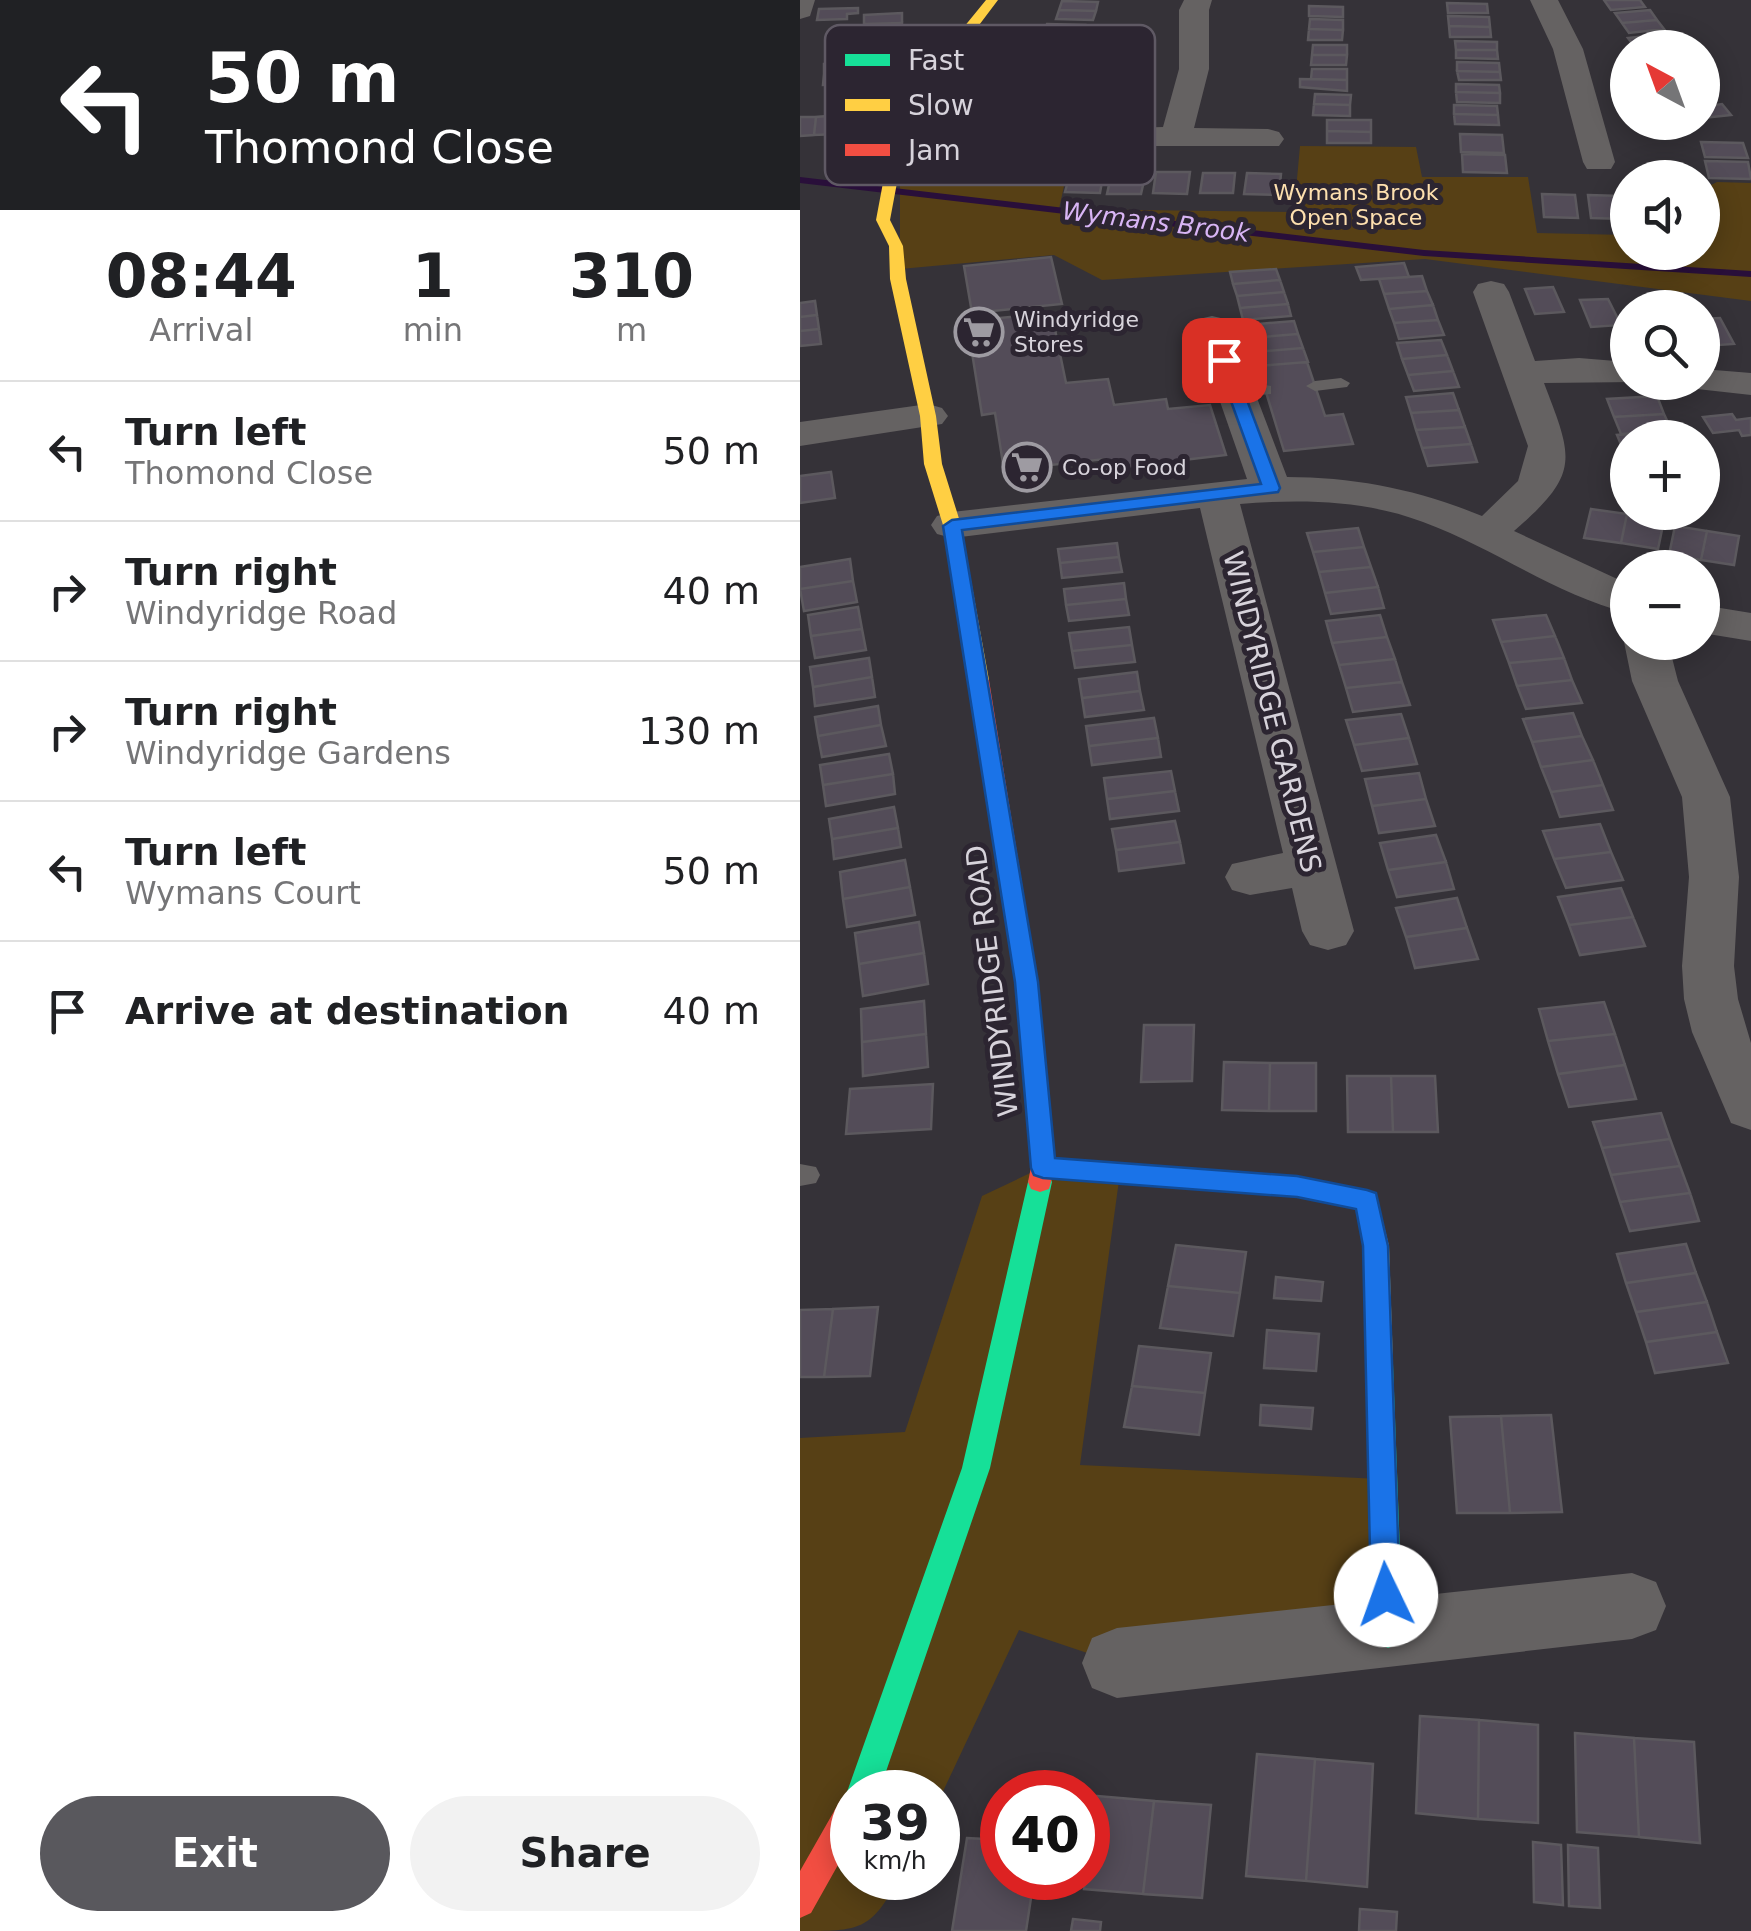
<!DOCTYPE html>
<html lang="en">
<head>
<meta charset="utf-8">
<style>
  :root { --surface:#fff; --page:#f2f2f2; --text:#202124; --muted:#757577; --line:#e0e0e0; --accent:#59585d }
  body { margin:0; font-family:"DejaVu Sans",sans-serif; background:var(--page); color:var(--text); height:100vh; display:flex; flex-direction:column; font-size:38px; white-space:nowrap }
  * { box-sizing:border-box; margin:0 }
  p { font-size:32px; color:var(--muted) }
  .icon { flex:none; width:55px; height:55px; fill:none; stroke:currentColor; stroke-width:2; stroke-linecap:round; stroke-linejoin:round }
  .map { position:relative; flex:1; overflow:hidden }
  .drawer { display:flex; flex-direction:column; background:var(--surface); width:800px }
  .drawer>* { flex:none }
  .hud { background:#202124; color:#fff; overflow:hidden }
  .needle { width:65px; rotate:319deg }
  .buttons { position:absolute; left:810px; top:30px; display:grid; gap:20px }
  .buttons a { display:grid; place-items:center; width:110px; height:110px; border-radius:50%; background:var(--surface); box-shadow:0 5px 25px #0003; font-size:50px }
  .speed { position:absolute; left:30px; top:1770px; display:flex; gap:20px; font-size:50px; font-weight:700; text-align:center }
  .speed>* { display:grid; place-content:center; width:130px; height:130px; border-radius:50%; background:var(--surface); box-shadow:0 5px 25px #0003; line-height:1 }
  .speed small { font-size:25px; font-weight:400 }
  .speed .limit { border:15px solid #d22; background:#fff; color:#111 }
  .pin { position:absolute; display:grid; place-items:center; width:85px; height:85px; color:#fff; margin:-42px; border-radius:20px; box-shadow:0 5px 15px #0006 }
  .me { position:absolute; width:110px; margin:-55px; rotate:357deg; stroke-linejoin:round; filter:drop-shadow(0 0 8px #0008) }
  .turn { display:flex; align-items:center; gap:35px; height:210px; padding:0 40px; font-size:45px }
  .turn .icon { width:130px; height:130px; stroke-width:2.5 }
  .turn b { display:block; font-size:70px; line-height:85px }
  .eta { display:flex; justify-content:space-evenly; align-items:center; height:170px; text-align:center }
  .eta b { font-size:60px; font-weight:700; line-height:70px }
  .button { display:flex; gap:20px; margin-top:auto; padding:20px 40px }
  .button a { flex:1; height:115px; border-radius:60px; background:var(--accent); color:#fff; font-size:40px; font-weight:700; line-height:115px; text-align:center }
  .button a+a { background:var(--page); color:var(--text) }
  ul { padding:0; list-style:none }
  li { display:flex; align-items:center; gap:30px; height:140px; padding:0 40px; border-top:2px solid var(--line) }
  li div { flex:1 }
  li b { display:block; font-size:38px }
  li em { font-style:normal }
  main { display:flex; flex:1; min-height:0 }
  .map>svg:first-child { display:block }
  .green { fill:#574015 }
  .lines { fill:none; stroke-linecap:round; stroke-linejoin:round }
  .stream { fill:#290f3a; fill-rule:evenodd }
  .building { fill:#534c58; stroke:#5c595e; stroke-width:2.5 }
  .lane { fill:#656262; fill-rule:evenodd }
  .street { fill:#656262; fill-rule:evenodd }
  .fast { fill:#16e098; fill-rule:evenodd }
  .slow { fill:#ffcf43; fill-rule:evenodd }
  .jam { fill:#f24e42; fill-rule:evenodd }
  .route { fill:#1a73e8; stroke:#114b97; stroke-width:2.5 }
  .labels { text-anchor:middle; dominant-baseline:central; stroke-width:10; stroke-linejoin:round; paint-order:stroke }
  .far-park-label { font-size:22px; fill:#fee0af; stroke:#2c2531 }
  .far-poi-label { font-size:22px; fill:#d7d3db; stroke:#2c2531; text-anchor:start }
  .far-water-label { font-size:25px; font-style:italic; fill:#d8b5f5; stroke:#2c2531 }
  .street-label { font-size:28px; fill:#d7d3db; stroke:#2c2531 }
  .key { fill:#2c2531; stroke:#5f5964; stroke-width:2.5 }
  .key-label { font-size:28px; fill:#d7d3db }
</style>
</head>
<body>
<main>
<section class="drawer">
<div class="hud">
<div class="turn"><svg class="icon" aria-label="left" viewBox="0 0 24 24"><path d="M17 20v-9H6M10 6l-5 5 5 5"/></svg><div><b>50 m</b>Thomond Close</div></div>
</div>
<div class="eta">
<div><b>08:44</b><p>Arrival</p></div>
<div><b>1</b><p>min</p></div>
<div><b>310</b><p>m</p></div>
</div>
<ul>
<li><svg class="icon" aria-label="left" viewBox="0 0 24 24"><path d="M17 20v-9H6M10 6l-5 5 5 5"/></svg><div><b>Turn left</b><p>Thomond Close</p></div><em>50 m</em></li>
<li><svg class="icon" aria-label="right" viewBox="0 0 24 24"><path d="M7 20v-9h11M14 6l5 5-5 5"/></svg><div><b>Turn right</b><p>Windyridge Road</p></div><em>40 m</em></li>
<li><svg class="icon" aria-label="right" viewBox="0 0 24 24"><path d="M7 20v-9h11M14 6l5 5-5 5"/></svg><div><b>Turn right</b><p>Windyridge Gardens</p></div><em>130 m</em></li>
<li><svg class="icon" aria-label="left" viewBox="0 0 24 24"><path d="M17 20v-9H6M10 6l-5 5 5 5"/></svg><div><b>Turn left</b><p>Wymans Court</p></div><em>50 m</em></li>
<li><svg class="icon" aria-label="arrive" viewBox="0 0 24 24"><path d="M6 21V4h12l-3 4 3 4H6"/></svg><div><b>Arrive at destination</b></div><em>40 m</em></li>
</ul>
<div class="button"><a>Exit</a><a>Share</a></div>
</section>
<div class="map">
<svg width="951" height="1931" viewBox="0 0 951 1931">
  <rect width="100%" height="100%" fill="#353238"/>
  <path class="green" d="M500,146L616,147L622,177H728L737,233L827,235L828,252H902L903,189L917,182L951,183V301L625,259L302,280L254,255L100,269V148L216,154L202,184L264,186L259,209L494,212Z
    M243,1167L320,1173L280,1465L580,1479L588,1633L317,1663L219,1630L138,1802V1792H52V1878H99C71,1931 60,1931 0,1931V1438L105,1432L182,1196Z"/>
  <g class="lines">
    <path class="stream" d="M0,177L624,250L951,271V277L624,256L0,183Z"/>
  </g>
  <path class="building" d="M804,0H840L845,7L811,10Z
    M262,1L298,2L296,11L259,10Z
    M647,3L687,4L688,13H648Z
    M509,6L543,7V17L509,16Z
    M58,8V13L47,14V19L17,20L19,9Z
    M259,10L296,11L293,20L256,19Z
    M850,10L857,20L822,23L815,13Z
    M102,13V23L64,24V15Z
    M648,16L689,17L690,27L649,26Z
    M510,19L543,20V30L509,29Z
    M857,20L864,29L829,33L822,23Z
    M102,23L101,32L63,34L64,24Z
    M247,24L285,25L282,35L243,34Z
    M649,26L690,27L691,37H650Z
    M509,29L543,30L542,40H508Z
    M866,34L873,42L834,46L828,38Z
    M655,41L697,42V50H656Z
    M513,45H547V55H512Z
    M656,50H697L698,59L656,58Z
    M512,55H547L546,65H511Z
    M63,62V72L24,74V64Z
    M657,62L699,63L700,72L657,71Z
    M512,69H547V80L511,79Z
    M657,71L700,72L701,80H659Z
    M63,72L62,83L23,85L24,74Z
    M500,79L547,80V91L500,87Z
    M656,84L699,85L700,93L656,92Z
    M656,92L700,93V103L657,102Z
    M515,94L551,95L550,105L514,104Z
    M514,104L550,105V116L513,115Z
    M922,104L931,115L902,118V107Z
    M654,105L697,106L698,115L654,114Z
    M654,114L698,115L699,125L655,124Z
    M39,115L38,134L14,135L16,117Z
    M0,117H16L14,135L0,136Z
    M527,120H571V132L527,131Z
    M527,131L571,132V143H527Z
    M660,134L702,135L704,153L661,152Z
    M901,142L943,143L948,158L905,157Z
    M662,154L705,155L707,173L663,172Z
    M905,161L948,162L951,179L909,178Z
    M271,170H304L300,193L265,192Z
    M312,171L346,172L341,194H307Z
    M356,172H390L387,194L353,193Z
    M403,173H435L433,193H400Z
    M447,173L481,174L479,195L444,194Z
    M742,194L775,195L778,218L744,217Z
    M788,195L821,196L824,219L791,218Z
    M251,257L262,304L172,313L164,266Z
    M604,263L609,277L561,280L556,267Z
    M476,269L480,280L433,284L430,272Z
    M622,276L627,291L584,294L579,279Z
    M480,280L484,292L437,296L433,284Z
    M753,287L764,312L735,314L725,289Z
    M627,291L633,305L589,309L584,294Z
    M484,292L488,304L440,308L437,296Z
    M808,299L821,325L791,327L780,300Z
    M15,301L17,315L0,317V303Z
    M488,304L491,316L443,320L440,308Z
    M633,305L638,320L594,323L589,309Z
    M17,315L19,329L0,331V317Z
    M230,315H252L266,383L308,379L314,405L366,399L368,409L410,405L426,455L307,469L305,459L204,470L195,413L182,415L167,321Z
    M920,318L934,344L904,346L902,319Z
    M638,320L644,335L599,339L594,323Z
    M494,321L498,334L450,338L446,325Z
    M19,329L21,344L0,346V331Z
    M498,334L503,348L454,352L450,338Z
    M641,340L647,355L602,359L597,343Z
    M503,348L508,362L458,366L454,352Z
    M647,355L653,371L608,375L602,359Z
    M507,362L525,416L543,414L553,444L484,451L458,366Z
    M653,371L659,387L614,391L608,375Z
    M653,393L659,410L611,413L606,397Z
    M857,396L864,414L814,417L807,399Z
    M659,410L665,427L616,430L611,413Z
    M864,414L872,431L821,434L814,417Z
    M932,414L936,420L951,418V435L942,436L939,430L913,433L903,417Z
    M665,427L671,444L622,448L616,430Z
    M865,432L868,438H828V452H824L817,435Z
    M671,444L677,462L628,466L622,448Z
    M31,472L35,498L0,503V476Z
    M791,509L827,514L821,543L784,538Z
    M827,514L864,520L858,549L821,543Z
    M875,526L907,531L901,560L869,555Z
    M558,528L564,547L513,552L507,533Z
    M907,531L939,536L934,565L901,560Z
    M317,543L319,557L260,563L258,549Z
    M564,547L571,567L519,572L513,552Z
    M319,557L322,572L262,578L260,563Z
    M50,559L53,581L0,589V567Z
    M571,567L578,587L525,593L519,572Z
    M53,581L57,602L4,611L0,589Z
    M324,583L326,599L266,605L264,589Z
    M578,587L584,608L531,614L525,593Z
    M326,599L329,615L269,621L266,605Z
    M58,607L62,629L11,636L8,615Z
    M580,615L587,637L532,643L526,621Z
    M746,615L755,636L701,642L693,620Z
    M329,627L332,645L272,651L269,633Z
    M62,629L66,650L15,658L11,636Z
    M755,636L764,658L709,663L701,642Z
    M587,637L595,659L539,665L532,643Z
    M332,645L335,662L275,668L272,651Z
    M69,658L72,677L13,687L10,667Z
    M764,658L772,680L717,686L709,663Z
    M595,659L602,682L546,688L539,665Z
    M337,672L340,691L282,698L279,679Z
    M72,677L75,697L15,706L13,687Z
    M772,680L782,703L726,709L717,686Z
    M602,682L610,705L553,712L546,688Z
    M340,691L344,710L285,717L282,698Z
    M78,706L81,725L18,736L15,717Z
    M773,713L782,736L732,742L723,719Z
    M601,714L609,738L554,745L546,720Z
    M354,718L358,738L289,746L286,726Z
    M81,725L86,746L22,757L18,736Z
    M782,736L793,760L741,767L732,742Z
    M358,738L361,757L292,765L289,746Z
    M609,738L617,764L562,771L554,745Z
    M89,754L93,774L23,785L20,765Z
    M793,760L803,785L751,792L741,767Z
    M371,771L375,791L307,799L304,778Z
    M619,773L626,799L572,806L565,779Z
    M93,774L95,794L26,806L23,785Z
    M803,785L813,810L760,817L751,792Z
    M375,791L379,811L310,819L307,799Z
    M626,799L635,826L579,833L572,806Z
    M94,807L98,828L32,839L29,819Z
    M375,821L380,842L316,850L312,829Z
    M800,824L811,852L754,859L743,831Z
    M98,828L101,847L34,859L32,839Z
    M636,835L646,862L588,870L580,843Z
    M380,842L384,863L319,871L316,850Z
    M811,852L823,880L766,888L754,859Z
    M105,860L110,887L43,899L40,872Z
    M646,862L654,889L597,897L588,870Z
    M110,887L115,915L47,927L43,899Z
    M821,888L833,917L769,925L758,897Z
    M657,898L667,928L606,937L596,908Z
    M833,917L845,946L780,955L769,925Z
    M119,922L124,953L59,964L55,933Z
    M667,928L678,959L615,968L606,937Z
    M124,953L128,984L63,996L59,964Z
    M124,1001L126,1034L62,1042L61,1009Z
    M804,1002L815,1034L748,1041L739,1009Z
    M344,1025H394L392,1081L341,1082Z
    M126,1034L128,1067L63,1076L62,1042Z
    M815,1034L825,1065L758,1074L748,1041Z
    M424,1062L470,1063L469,1111L422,1110Z
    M470,1063H516V1111H469Z
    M825,1065L836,1099L769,1107L758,1074Z
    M547,1076H591L593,1132H548Z
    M591,1076H635L638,1132H593Z
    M133,1084L131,1129L46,1134L50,1089Z
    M861,1113L870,1139L802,1148L793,1122Z
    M870,1139L880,1166L811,1175L802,1148Z
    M880,1166L890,1193L820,1202L811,1175Z
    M890,1193L899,1221L830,1231L820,1202Z
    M886,1244L896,1273L826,1283L817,1254Z
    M376,1245L446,1252L440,1293L368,1286Z
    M896,1273L907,1302L836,1312L826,1283Z
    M476,1277L523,1282L521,1301L474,1298Z
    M368,1286L440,1293L433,1336L360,1328Z
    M907,1302L917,1332L846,1342L836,1312Z
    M78,1307L70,1376L24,1377L33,1309Z
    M33,1309L24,1377H0V1310Z
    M467,1330L519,1334L516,1371L464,1368Z
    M917,1332L928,1363L855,1373L846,1342Z
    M339,1346L411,1353L405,1393L332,1386Z
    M332,1386L405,1393L399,1435L324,1427Z
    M461,1405L513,1408L511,1429L460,1425Z
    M751,1415L762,1512L710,1513L701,1416Z
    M701,1416L710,1513H657L650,1417Z
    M620,1716L679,1720L678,1819L616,1813Z
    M679,1720L738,1725V1823L678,1819Z
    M775,1733L834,1738L839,1837L777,1832Z
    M834,1738L894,1742L900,1843L839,1837Z
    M457,1754L515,1759L506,1881L446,1876Z
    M515,1759L573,1764L567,1887L506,1881Z
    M297,1796L354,1801L343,1894L284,1889Z
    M354,1801L411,1805L402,1898L343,1894Z
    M167,1838L202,1840V1878H234L226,1931H152Z
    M733,1842L761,1845L763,1905L734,1902Z
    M768,1845L798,1848L800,1908L769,1906Z
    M560,1909L597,1912L596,1931H559Z
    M273,1919L301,1922L300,1931H271Z"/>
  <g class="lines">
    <path class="lane" d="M541,378L550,383L547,387L515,391L506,386L515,381Z
      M465,385L471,386V394L436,397L427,392L436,387Z
      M0,1164L16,1167L20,1175L16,1183L0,1186Z"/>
    <path class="street" d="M0,0H15L10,16L0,19Z
      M384,0H412L409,10V69L394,128L468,129L479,132L484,139L479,146H309L298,143L293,136L298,129L363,127L379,69V10Z
      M730,0H758L783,49L815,162L811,169H787L783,162L753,49Z
      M691,281L704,284L709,292L735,361L779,358L828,362V382H836L744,383C773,459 781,473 714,531L828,584V613C754,594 694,548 623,522C565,500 502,499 440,504L554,931L546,945L528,950L510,945L502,931L492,888L450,895L432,890L425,877L432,864L483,853L400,508L152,538L137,534L131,525L137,516L152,512L447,479L394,327L399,319L412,316L425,319L430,327L487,477C556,477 619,490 682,516L718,481L728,446L673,292L678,284Z
      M902,369L951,373V395L888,388L885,382H902Z
      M128,404L142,408L148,416L142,424L0,446V422Z
      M902,605L951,613V641L902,633Z
      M828,636V642H868L878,681L930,797L939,877L934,966L938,999L951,1043V1130L931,1123L892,1032L884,999L882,966L889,877L882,797L832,681L824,642Z
      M832,1573L856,1582L866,1606L856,1630L832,1639L317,1698L292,1688L282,1663L292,1638L317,1628Z"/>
    <path class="fast" d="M240,1172L249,1175L252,1182L190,1468L79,1792H52V1803L47,1792L162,1468L228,1182L231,1175Z
      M580,1352L589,1356L593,1364L603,1633L598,1643L588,1648L578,1643L573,1633L567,1364L571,1356Z"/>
    <path class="slow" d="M186,0H198L161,49L121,113L99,172L90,220L103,246L106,279L136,416L142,464L161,525L189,680L179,686L169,680L143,525L124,464L120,416L90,279L89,246L76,220L85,172L107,113L150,44Z
      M243,1157L497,1176L576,1194L589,1246L593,1364L589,1372L580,1376L571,1372L567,1364L563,1246L556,1209L497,1196L243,1177L234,1174L231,1167L234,1160Z"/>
    <path class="jam" d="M179,674L189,680L238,982L255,1167L249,1189L240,1192L231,1189L228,1182L231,1167L216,982L169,680Z
      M52,1794V1840L11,1913L0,1918V1871L41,1799Z"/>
  </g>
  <path class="route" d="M424,355L432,360L480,488L478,492L162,530L238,982L255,1158L497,1176L567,1190L576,1193L588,1246L600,1595L596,1605L586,1609L575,1605L571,1595L563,1246L556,1209L497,1197L243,1178L234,1175L231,1168L215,982L143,526L152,520L461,484L416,360Z"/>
  <defs>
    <g id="supermarket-ring" transform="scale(2.5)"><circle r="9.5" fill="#2c2531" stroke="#9e9ba2" stroke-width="1.5"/><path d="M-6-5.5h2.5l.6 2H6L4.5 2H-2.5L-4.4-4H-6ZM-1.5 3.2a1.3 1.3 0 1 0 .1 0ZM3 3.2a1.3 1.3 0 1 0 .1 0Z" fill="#9e9ba2"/></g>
  </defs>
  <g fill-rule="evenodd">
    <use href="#supermarket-ring" x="179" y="332"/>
    <use href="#supermarket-ring" x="227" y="467"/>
  </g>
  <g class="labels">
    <g class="far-park-label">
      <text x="556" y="192">Wymans Brook<tspan x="556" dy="25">Open Space</tspan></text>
    </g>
    <g class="far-poi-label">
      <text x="214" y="319">Windyridge<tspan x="214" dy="25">Stores</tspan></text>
      <text x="262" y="467">Co-op Food</text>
    </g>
    <g class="far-water-label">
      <text transform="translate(356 222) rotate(7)">Wymans Brook</text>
    </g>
    <g class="street-label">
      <text transform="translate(472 712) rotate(76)">WINDYRIDGE GARDENS</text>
      <text transform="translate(192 981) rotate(-97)">WINDYRIDGE ROAD</text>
    </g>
  </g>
  <rect x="25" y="25" width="330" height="160" rx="15" class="key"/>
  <rect x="45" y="54" width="45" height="12" fill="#16e098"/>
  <rect x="45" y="99" width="45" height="12" fill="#ffcf43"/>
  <rect x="45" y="144" width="45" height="12" fill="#f24e42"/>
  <g class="key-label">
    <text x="108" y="70">Fast</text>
    <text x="108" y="115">Slow</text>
    <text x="108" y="160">Jam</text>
  </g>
</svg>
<div class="buttons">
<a><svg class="needle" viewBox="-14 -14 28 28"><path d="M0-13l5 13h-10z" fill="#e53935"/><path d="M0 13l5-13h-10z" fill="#757577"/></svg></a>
<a><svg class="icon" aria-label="sound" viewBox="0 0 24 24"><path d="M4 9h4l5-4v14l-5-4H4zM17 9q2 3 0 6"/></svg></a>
<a><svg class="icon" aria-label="search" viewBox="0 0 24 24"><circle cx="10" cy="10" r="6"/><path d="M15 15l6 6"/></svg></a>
<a>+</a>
<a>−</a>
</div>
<div class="speed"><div>39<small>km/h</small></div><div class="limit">40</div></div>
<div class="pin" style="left:424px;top:360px;background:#d93025"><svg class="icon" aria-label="arrive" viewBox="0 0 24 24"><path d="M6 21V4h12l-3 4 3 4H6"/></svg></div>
<svg class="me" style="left:586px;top:1595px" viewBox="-20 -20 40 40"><circle r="19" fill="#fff"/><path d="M0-13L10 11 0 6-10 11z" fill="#1a73e8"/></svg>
</div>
</main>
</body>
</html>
